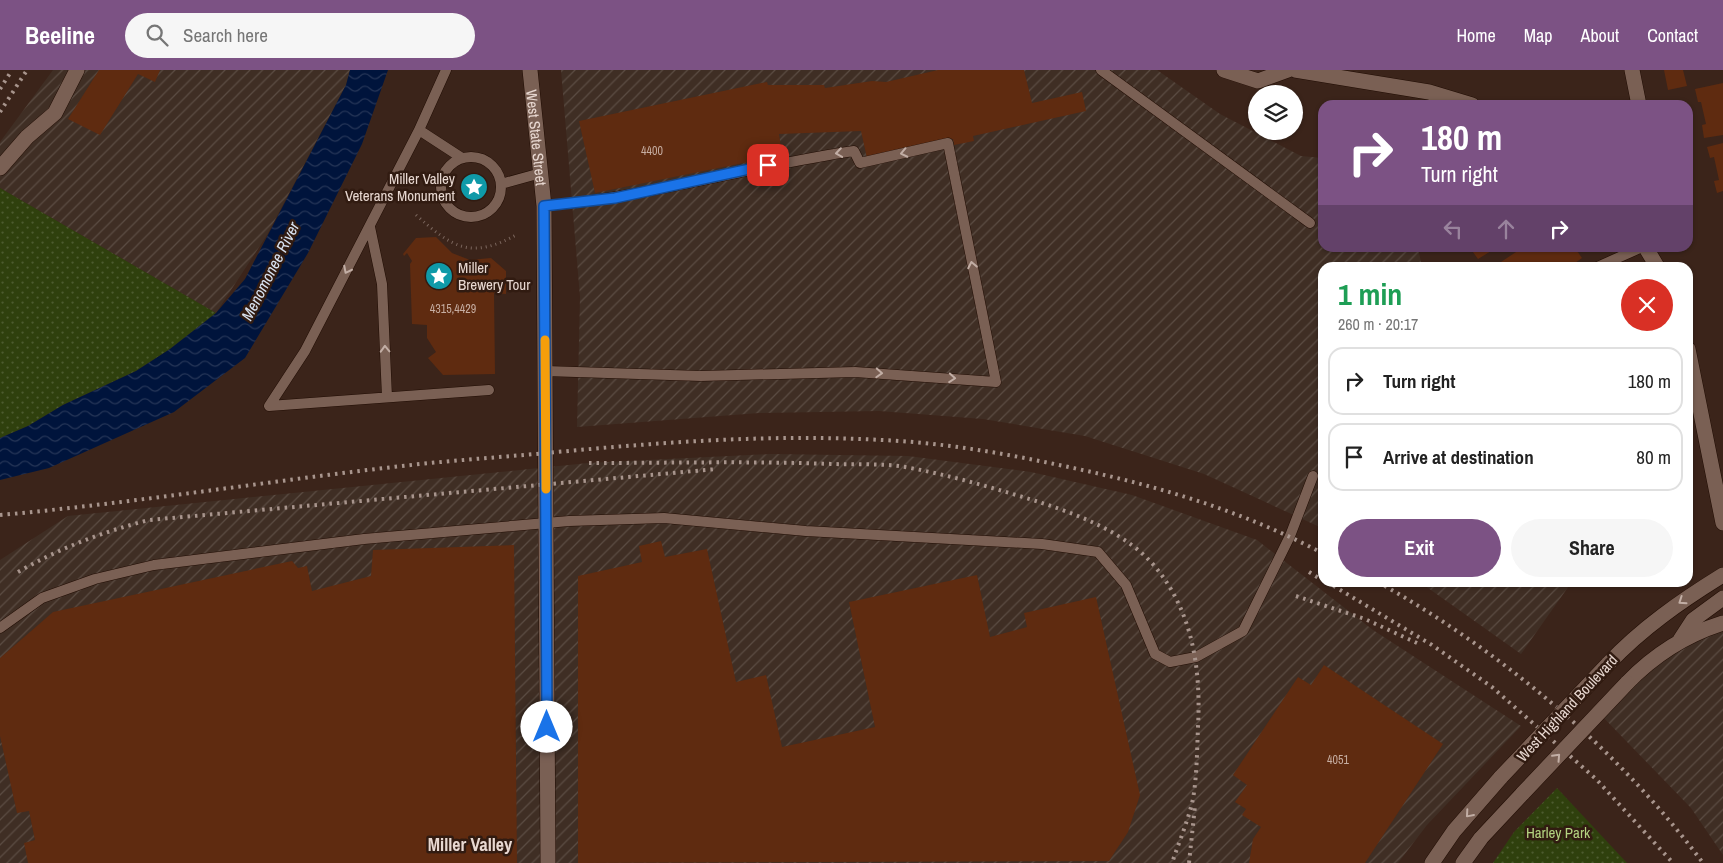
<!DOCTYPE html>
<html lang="en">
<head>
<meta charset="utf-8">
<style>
  :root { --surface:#fff; --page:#f6f6f6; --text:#222; --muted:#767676; --line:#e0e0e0; --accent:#7c5284 }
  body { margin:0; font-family:"Archivo Narrow",sans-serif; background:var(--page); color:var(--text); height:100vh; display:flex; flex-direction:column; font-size:19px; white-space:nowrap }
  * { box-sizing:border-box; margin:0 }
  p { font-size:16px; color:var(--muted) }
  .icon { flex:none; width:28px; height:28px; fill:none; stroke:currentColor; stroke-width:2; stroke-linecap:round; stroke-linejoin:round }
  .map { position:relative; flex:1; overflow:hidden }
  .side { position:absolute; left:1318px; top:192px; width:375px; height:325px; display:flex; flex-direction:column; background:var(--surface); border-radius:15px; box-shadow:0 1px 4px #0004 }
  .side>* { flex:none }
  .hud { position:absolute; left:1318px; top:30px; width:375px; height:152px; border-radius:15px; box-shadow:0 1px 4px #0004; background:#7c5284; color:#fff; overflow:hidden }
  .controls { position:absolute; left:1248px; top:15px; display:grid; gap:10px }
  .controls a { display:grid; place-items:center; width:55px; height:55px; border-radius:50%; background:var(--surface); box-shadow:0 1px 4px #0004; font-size:25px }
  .pin { position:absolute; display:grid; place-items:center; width:42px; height:42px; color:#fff; margin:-21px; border-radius:10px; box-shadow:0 2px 8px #0006 }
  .me { position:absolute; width:55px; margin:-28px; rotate:0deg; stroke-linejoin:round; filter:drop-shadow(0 0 4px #0008) }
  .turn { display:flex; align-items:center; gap:18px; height:105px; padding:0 20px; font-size:22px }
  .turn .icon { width:65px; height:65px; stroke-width:2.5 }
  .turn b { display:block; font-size:35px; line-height:42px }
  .lanes { display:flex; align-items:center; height:48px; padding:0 20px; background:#0003; justify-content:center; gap:25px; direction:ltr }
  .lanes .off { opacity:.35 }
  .round { display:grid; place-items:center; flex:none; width:52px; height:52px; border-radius:26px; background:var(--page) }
  .overview { display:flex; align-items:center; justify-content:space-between; height:85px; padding:0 20px }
  h1 { font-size:30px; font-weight:800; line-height:38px; color:#1e9e55 }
  .primary-button { display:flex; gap:10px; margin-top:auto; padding:10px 20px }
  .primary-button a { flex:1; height:58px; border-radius:30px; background:var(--accent); color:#fff; font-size:20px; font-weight:800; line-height:58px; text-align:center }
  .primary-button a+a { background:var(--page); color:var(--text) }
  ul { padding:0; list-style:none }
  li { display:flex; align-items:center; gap:15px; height:68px; margin:0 10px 8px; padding:0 10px; border:2px solid var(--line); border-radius:15px }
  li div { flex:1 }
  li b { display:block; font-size:19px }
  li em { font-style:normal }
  header { display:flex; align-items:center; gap:30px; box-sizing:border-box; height:70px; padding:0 25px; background:var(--accent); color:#fff }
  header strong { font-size:24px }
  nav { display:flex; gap:28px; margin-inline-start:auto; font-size:18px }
  .search { width:350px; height:45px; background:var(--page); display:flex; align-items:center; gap:12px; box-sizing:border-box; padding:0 18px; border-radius:28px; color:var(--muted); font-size:19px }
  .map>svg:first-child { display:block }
  .industrial { fill:url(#industrial-furrows) }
  .grass { fill:url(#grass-dots) }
  .water { fill:url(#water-waves) }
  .building { fill:#5f2b10 }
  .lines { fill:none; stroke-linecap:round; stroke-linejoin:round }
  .service-casing { stroke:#210d04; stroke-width:11 }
  .minor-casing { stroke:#210d04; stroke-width:16 }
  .tertiary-casing { stroke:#210d04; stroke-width:16 }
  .secondary-casing { stroke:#210d04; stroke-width:16 }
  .path { stroke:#7c675e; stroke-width:3; stroke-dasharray:1 4; stroke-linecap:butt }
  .service { stroke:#7a6054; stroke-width:10 }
  .minor { stroke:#7a6054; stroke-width:15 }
  .tertiary { stroke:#7a6054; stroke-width:15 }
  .secondary { stroke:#7a6054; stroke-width:15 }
  .rail { stroke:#a8958d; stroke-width:4; stroke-dasharray:2.5 5; stroke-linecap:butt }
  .tertiary-bridge-casing { stroke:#210d04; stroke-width:16; stroke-linecap:butt }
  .tertiary-bridge { stroke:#7a6054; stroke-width:15 }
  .oneway { stroke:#c2aea5 }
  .route-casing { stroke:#114b97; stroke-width:12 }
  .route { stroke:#1a73e8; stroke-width:9 }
  .slow { stroke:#f59e0b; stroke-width:9 }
  .labels { text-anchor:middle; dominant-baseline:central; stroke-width:5; stroke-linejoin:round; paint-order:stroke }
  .number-label { font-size:12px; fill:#c6ada1 }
  .street-label { font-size:15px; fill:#e8d8d1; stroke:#311b11 }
  .poi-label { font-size:15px; fill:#e8d8d1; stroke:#311b11; text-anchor:end }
  .park-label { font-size:15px; fill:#b3d380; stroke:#311b11 }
  .water-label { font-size:16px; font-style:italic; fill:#d9e3f2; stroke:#311b11 }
  .quarter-label { font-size:18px; font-weight:bold; fill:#e8d8d1; stroke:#311b11 }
</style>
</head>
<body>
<header>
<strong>Beeline</strong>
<div class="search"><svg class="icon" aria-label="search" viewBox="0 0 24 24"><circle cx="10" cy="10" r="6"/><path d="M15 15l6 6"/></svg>Search here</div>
<nav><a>Home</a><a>Map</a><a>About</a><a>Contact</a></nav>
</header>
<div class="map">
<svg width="1723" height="793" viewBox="0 0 1723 793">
  <defs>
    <pattern id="industrial-furrows" width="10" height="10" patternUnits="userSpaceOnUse" patternTransform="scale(1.25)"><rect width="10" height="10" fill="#3f2e24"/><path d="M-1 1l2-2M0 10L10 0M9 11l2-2" fill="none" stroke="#5b4c43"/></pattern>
    <pattern id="grass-dots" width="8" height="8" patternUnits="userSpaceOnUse" patternTransform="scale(1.25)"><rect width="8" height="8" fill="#2f400d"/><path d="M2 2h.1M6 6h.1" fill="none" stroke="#4d5b2f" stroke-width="1.8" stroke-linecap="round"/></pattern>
    <pattern id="water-waves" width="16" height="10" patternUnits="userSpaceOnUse" patternTransform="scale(1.25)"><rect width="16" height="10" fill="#00143c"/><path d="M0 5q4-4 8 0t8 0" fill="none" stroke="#253557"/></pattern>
  </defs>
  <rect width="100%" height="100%" fill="#3b241a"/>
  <path class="industrial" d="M53,0H350L346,15L267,165L216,243L0,118V72Z
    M561,0H1157L1220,44L1301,86L1322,88V178H1418L1422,197L1322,198V458L1204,404L1085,366L983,349L879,341L759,343L577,357L580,227Z
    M771,384L908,386L1031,402L1132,425L1257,470L1373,560L1521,656L1427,755L1398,793H0V490L68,446L588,393Z
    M1421,513H1571L1521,584Z
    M1723,553V785L1691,738L1599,643L1627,613Z"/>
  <path class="grass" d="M0,118L216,243L170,279L136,301L63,335L28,356L0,368Z
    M1557,718L1627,793H1493L1514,762Z"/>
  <path class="water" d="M350,0H388L362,74L308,183L245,288L174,342L49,398L0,410V368L28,356L63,335L136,301L170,279L216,243L245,209L346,15Z"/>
  <path class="building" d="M99,0H160L155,12L138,4L100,65L68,49Z
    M938,0H1024L1032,33L1082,22L1086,41L973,66L974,71L954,75L953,69L867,88L861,61L779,64L782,85L595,123L579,51L767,12L768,15H824L825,18L872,11L886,12Z
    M1664,0H1683L1687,16L1668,20Z
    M1723,13V65L1704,68L1702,55L1706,54L1701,32H1698L1695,19Z
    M1723,73V121L1717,123L1714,111L1719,110L1714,87L1710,88L1707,77Z
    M436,167L452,183L470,190L491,188L506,201V224L494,223L495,304L443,305L428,288L436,282L427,268V255L412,254L410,194L412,191L407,183L404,186L403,184L416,168Z
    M1470,178H1496L1478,189Z
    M1522,178H1575L1582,188L1568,198H1492Z
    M661,471L665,487L707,479L736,612L766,605L782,677L875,657L849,532L977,505L990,567L1027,557L1024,543L1096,527L1140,725L1128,762L1109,791L578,793V506L642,492L639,476Z
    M514,475L517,793H28L24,773L35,770L29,741L17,743L0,666V588L53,542L292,491L298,498L307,496L312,521L371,506L373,480Z
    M1324,595L1443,674L1365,793H1249L1253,769L1261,757L1242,745L1246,739L1235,732L1247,715L1233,705L1298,607L1311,615Z"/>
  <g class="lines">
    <g class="service-casing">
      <path id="service" d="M1101,0L1310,153
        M419,60L462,88
        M441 117a30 30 0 1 1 60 0a30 30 0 1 1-60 0Z
        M501,114L541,103
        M544,136C649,127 750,96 854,81L860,93L948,73L996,312L855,302L701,306L545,301
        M370,157L382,214L387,327
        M1595,198L1640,178
        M269,336L305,281L419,60L446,0
        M269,336L489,320
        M0,558L42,528L95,509L154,495L364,469L569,451L664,448L806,461L1042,474L1098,482L1126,515L1155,584L1170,592L1196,587L1243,561L1290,466L1313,406"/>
    </g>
    <g class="minor-casing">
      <path id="minor" d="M1224,0L1258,11L1288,0
        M1295,0L1429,22L1472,35
        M1632,0L1639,35
        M0,98L27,67L55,43L77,0
        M1646,178L1658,198
        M1688,279L1723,453"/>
    </g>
    <g class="tertiary-casing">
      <path id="tertiary" d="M1680,570L1693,550L1723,528
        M1608,594C1642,558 1681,531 1723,505
        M1627,613C1655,584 1685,565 1723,553
        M1432,793L1454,761L1501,707
        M1463,793L1481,768L1523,723"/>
    </g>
    <g class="secondary-casing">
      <g id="secondary">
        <path id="s1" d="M530,0L544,136L548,793"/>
      </g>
    </g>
    <path class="path" d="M416,145C453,178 471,190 518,164"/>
    <use href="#service" class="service"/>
    <use href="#minor" class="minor"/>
    <use href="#tertiary" class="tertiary"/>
    <use href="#secondary" class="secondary"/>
    <path class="rail" d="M0,19L12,0
      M0,42L27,0
      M589,393C671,393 752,391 833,394C857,395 882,393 905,397C950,405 993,418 1036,431C1079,445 1128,463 1157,499C1193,544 1201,600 1198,657C1197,680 1197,705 1193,729C1188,751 1179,772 1172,793
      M0,445C135,433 268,411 402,396C454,390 505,387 557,382C665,372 772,364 881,370C951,373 1019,386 1087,401C1168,419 1249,444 1322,483
      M18,502C60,478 102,462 149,450L717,399
      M1309,502L1322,510
      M1327,512L1432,575L1492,617L1596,709L1673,793
      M1378,512C1502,582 1618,679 1703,793
      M1296,526L1365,549L1417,573
      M1189,793L1195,736"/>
    <g class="tertiary-bridge-casing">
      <path id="tertiary-bridge" d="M1501,707L1608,594
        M1523,723L1627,613"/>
    </g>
    <use href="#tertiary-bridge" class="tertiary-bridge"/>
  </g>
  <defs><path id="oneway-chevron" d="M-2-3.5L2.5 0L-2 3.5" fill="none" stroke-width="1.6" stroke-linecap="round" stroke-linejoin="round" transform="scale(1.25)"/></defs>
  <g class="oneway">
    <use href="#oneway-chevron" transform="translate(839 83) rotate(172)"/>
    <use href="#oneway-chevron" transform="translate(904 83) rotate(168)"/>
    <use href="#oneway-chevron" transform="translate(972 195) rotate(-101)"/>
    <use href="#oneway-chevron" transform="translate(347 200) rotate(117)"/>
    <use href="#oneway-chevron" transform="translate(385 279) rotate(-92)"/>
    <use href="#oneway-chevron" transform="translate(879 303) rotate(3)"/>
    <use href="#oneway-chevron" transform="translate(952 308) rotate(4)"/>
    <use href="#oneway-chevron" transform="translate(1682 531) rotate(146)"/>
    <use href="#oneway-chevron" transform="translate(1557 687) rotate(-47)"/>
    <use href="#oneway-chevron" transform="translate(1469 744) rotate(131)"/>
  </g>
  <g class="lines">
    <g class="route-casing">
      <path id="route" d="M547,657L544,136L615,128L768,95"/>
    </g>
    <use href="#route" class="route"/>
    <path class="slow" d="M545,270L546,419"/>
  </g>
  <defs>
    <g id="sight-disc" transform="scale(1.4375)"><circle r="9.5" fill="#0f9aa8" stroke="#311b11"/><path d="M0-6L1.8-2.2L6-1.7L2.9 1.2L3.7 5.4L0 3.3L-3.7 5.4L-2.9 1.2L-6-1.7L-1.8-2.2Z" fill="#fff"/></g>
  </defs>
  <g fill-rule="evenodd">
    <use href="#sight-disc" x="474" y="117"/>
    <use href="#sight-disc" x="439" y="206"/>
  </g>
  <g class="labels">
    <g class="number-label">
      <text x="652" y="81">4400</text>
      <text x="453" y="239">4315,4429</text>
      <text x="1338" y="690">4051</text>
    </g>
    <g class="street-label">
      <text stroke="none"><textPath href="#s1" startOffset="68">West State Street</textPath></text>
      <text transform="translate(1567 638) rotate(-47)">West Highland Boulevard</text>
    </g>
    <g class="poi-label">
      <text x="455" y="108">Miller Valley<tspan x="455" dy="17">Veterans Monument</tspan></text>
      <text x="458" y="197" text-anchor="start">Miller<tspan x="458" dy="17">Brewery Tour</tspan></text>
    </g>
    <g class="park-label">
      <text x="1558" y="762">Harley Park</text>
    </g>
    <g class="water-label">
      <text transform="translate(270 201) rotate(-63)">Menomonee River</text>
    </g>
    <g class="quarter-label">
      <text x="470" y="774">Miller Valley</text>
    </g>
  </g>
</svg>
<div class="controls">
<a><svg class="icon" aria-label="layers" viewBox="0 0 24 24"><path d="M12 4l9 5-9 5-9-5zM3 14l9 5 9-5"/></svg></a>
</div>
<div class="pin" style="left:768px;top:95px;background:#d93025"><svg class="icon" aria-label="arrive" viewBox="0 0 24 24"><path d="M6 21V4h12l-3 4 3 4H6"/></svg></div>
<svg class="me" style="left:547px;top:657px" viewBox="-20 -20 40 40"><circle r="19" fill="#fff"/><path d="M0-13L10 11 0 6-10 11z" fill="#1a73e8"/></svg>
<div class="hud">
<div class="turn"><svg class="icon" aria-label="right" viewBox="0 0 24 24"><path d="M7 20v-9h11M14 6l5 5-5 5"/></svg><div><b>180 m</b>Turn right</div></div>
<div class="lanes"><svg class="icon off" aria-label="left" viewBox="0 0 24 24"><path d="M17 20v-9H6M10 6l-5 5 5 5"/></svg><svg class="icon off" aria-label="ahead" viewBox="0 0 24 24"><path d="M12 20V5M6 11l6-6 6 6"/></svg><svg class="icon" aria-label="right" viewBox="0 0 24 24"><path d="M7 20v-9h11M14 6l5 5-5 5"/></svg></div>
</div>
<section class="side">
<div class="overview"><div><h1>1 min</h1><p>260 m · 20:17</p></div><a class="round" style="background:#d93025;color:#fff"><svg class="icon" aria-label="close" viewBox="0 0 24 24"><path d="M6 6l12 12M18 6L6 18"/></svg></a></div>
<ul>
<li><svg class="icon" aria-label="right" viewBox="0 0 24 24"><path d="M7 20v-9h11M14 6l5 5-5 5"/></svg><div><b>Turn right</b></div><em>180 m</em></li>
<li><svg class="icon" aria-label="arrive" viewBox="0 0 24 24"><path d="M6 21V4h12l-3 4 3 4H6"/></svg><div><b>Arrive at destination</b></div><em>80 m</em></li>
</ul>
<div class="primary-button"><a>Exit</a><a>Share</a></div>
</section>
</div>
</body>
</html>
